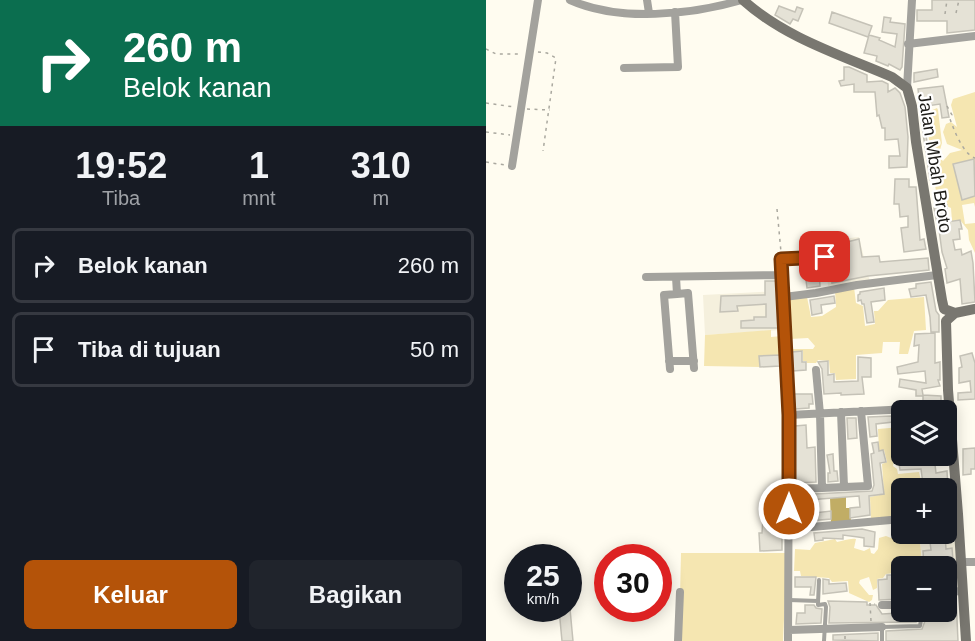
<!DOCTYPE html>
<html lang="id">
<head>
<meta charset="utf-8">
<style>
  :root { --surface:#171b24; --page:#20242c; --text:#f1f3f6; --muted:#9ea1a6; --line:#363941; --accent:#b45309 }
  body { margin:0; font-family:Helvetica,sans-serif; background:var(--page); color:var(--text); height:100vh; display:flex; flex-direction:column; font-size:22px; white-space:nowrap }
  * { box-sizing:border-box; margin:0 }
  p { font-size:20px; color:var(--muted) }
  .icon { flex:none; width:33px; height:33px; fill:none; stroke:currentColor; stroke-width:2; stroke-linecap:round; stroke-linejoin:round }
  .map { position:relative; flex:1; overflow:hidden }
  .sheet { display:flex; flex-direction:column; background:var(--surface); width:486px }
  .sheet>* { flex:none }
  .banner { background:#0b6e4f; color:#fff; overflow:hidden }
  .tools { position:absolute; left:405px; top:400px; display:grid; gap:12px }
  .tools a { display:grid; place-items:center; width:66px; height:66px; border-radius:9px; background:var(--surface); box-shadow:0 3px 15px #0003; font-size:30px }
  .speed { position:absolute; left:18px; top:544px; display:flex; gap:12px; font-size:30px; font-weight:700; text-align:center }
  .speed>* { display:grid; place-content:center; width:78px; height:78px; border-radius:50%; background:var(--surface); box-shadow:0 3px 15px #0003; line-height:1 }
  .speed small { font-size:15px; font-weight:400 }
  .speed .limit { border:9px solid #d22; background:#fff; color:#111 }
  .pin { position:absolute; display:grid; place-items:center; width:51px; height:51px; color:#fff; margin:-26px; border-radius:12px; box-shadow:0 3px 9px #0006 }
  .me { position:absolute; width:66px; margin:-33px; rotate:0deg; stroke-linejoin:round; filter:drop-shadow(0 0 4px #0008) }
  .turn { display:flex; align-items:center; gap:21px; height:126px; padding:0 24px; font-size:27px }
  .turn .icon { width:78px; height:78px; stroke-width:2.5 }
  .turn b { display:block; font-size:42px; line-height:51px }
  .eta { display:flex; justify-content:space-evenly; align-items:center; height:102px; text-align:center }
  .eta b { font-size:36px; font-weight:600; line-height:42px }
  .primary-button { display:flex; gap:12px; margin-top:auto; padding:12px 24px }
  .primary-button a { flex:1; height:69px; border-radius:9px; background:var(--accent); color:#fff; font-size:24px; font-weight:600; line-height:69px; text-align:center }
  .primary-button a+a { background:var(--page); color:var(--text) }
  ul { padding:0; list-style:none }
  li { display:flex; align-items:center; gap:18px; height:75px; margin:0 12px 9px; padding:0 12px; border:3px solid var(--line); border-radius:9px }
  li div { flex:1 }
  li b { display:block; font-size:22px }
  li em { font-style:normal }
  main { display:flex; flex:1; min-height:0 }
  .map>svg:first-child { display:block }
  .built { fill:#f5f0dd }
  .green { fill:#f5e6b1 }
  .water { fill:#c1ad65 }
  .building { fill:#e5e2d6; stroke:#c5c2b7; stroke-width:1.5 }
  .lines { fill:none; stroke-linecap:round; stroke-linejoin:round }
  .path { stroke:#aaa89f; stroke-width:1.5; stroke-dasharray:3 4.5; stroke-linecap:butt }
  .service { stroke:#a3a29d; stroke-width:4 }
  .minor { stroke:#a3a29d; stroke-width:8 }
  .secondary { stroke:#797770; stroke-width:10 }
  .route-casing { stroke:#753606; stroke-width:15 }
  .route { stroke:#b45309; stroke-width:10 }
  .labels { text-anchor:middle; dominant-baseline:central; stroke-width:4.5; stroke-linejoin:round; paint-order:stroke }
  .street-label { font-size:18px; fill:#1d1c18; stroke:#fff }
</style>
</head>
<body>
<main>
<section class="sheet">
<div class="banner">
<div class="turn"><svg class="icon" aria-label="right" viewBox="0 0 24 24"><path d="M7 20v-9h11M14 6l5 5-5 5"/></svg><div><b>260 m</b>Belok kanan</div></div>
</div>
<div class="eta">
<div><b>19:52</b><p>Tiba</p></div>
<div><b>1</b><p>mnt</p></div>
<div><b>310</b><p>m</p></div>
</div>
<ul>
<li><svg class="icon" aria-label="right" viewBox="0 0 24 24"><path d="M7 20v-9h11M14 6l5 5-5 5"/></svg><div><b>Belok kanan</b></div><em>260 m</em></li>
<li><svg class="icon" aria-label="arrive" viewBox="0 0 24 24"><path d="M6 21V4h12l-3 4 3 4H6"/></svg><div><b>Tiba di tujuan</b></div><em>50 m</em></li>
</ul>
<div class="primary-button"><a>Keluar</a><a>Bagikan</a></div>
</section>
<div class="map">
<svg width="489" height="641" viewBox="0 0 489 641">
  <rect width="100%" height="100%" fill="#fffcf0"/>
  <path class="built" d="M373,237L384,282L342,286L338,241Z
    M293,291L295,330L219,335L217,295Z
    M466,485L472,589L461,590L460,567H436L435,549V534H460V489H434V487Z"/>
  <path class="green" d="M489,92V207L488,203L476,205L479,224L489,223V253L483,240L482,230L474,220L466,221L465,208L452,202L447,174L449,164L445,158L440,113L451,108L452,110L456,143L452,157L457,161L464,153L476,150L461,144L457,132L460,124L465,122L471,127L465,105L467,99Z
    M368,287L370,303L377,306L379,326L389,324L388,311H392L402,300L438,297L440,330L428,331L422,354H413L414,342H397L396,353L370,355V379L350,380L349,373H344L343,361L332,360L330,363H321L320,361H317V351H304V349H327L329,346L322,338L304,339L302,298L321,297L325,317L336,316L350,307L349,291Z
    M285,330V337L296,336L298,355L274,356V367L218,366L219,335Z
    M415,427L416,456H428L408,460L407,466L411,469L412,474L433,472L436,485L408,491L413,510H415V517L385,520L384,497L398,494L396,464L401,462L398,450H393L392,429Z
    M400,536L405,538L417,536L419,541L434,539L436,567H416L415,572L400,574L397,578L391,579V588L387,590L383,577L374,580L373,583L383,595H387L386,600L383,602L363,593L362,581L346,582L343,578L315,576L314,571H308L309,549L324,550L329,543L349,539L351,542C358,541 363,538 370,539L368,548L378,551L384,548L385,553L388,554L392,549L393,538Z
    M195,553H301L297,641H193Z"/>
  <path class="water" d="M360,497V508H364L365,522L345,523L344,498Z"/>
  <path class="building" d="M446,0H489V30L461,33V21H431V10H446Z
    M293,6L309,12L311,7L317,9L312,21L307,19L304,24L289,15Z
    M346,12L386,26L382,37L343,23Z
    M398,17L405,18L404,22L419,24L416,67L414,70L403,64L402,66L390,61L391,56L378,53L383,35L394,38L393,40L409,47L411,34L396,32Z
    M358,67H363L381,75V82L396,81L402,84V92L409,88L414,93L419,107L422,137L421,167L403,168V156H414L412,139L399,140V128H396L393,115L391,116L389,92H368V84L355,86L353,81L358,80Z
    M451,69L452,77L428,82V73Z
    M457,86L463,117L456,118L454,104L434,107L432,89Z
    M437,112L446,180H444L434,113Z
    M488,159L489,196L476,200L467,164Z
    M409,179H423V187H430L434,240L438,239L440,249L418,252L415,228L422,227V216L414,217L413,204H408Z
    M461,205V222L474,220L476,229H473L474,239L467,240L469,250L475,249L476,255L485,251L487,263L489,302L476,304L474,279L461,283L459,269L461,268L456,252L452,222L451,223L448,208Z
    M373,239L376,257L393,256L394,262L442,258L443,270L382,276L346,283L344,253L339,251L315,252L316,241H325V244L357,243Z
    M333,271L334,286L321,288L319,272Z
    M279,281H290L293,328H255V321L268,320V317H280V304L251,306L252,311L234,312L235,296L279,295Z
    M445,282L450,311L453,315V332H445L444,317L440,295L425,297L423,289L430,288V284Z
    M398,288L399,300L385,302L388,322L381,323L378,304H376L375,300L372,301V295L374,294V292Z
    M348,296L349,303L335,305L336,313L326,315L324,300Z
    M449,333V363L454,362V380H452L454,386L436,389L437,395L455,396V401L437,402V396H430V390L413,387L414,379L440,383L439,371L412,374L411,367L432,362L433,345L428,346L429,334Z
    M316,351V362H320V370L307,371L306,352Z
    M486,353L489,363V399L472,400V393L485,392L484,381L473,383V368L476,367L474,356Z
    M294,355V366L274,367L273,356Z
    M372,357L385,358V377H376L378,394L355,395V393L338,394L336,369L332,362L342,361V375L348,374V382L372,381Z
    M308,394H326L327,404H323V408L309,409Z
    M406,416L407,422L390,424L391,436L384,437L382,417Z
    M361,418H370L371,438L362,439Z
    M320,425L321,448L329,447L330,482L309,483V426Z
    M392,442L393,451L397,450L400,462L394,463L398,494L383,496L384,515L364,518V508L374,507L373,496L309,501V495L386,491L388,485L385,454L388,453L386,443Z
    M489,448V469H485V474L477,475V449Z
    M347,454L348,471H351L352,481L342,482V473H344L341,455Z
    M433,456H448L450,473L461,471L462,489H454V481L437,484L435,469L414,470L413,464L433,461Z
    M294,495L297,507L279,511L276,499Z
    M345,511V519L311,522V515Z
    M277,517L295,518L294,523L285,522V532H296V550L274,551L273,533H276Z
    M376,529L389,532L388,547L378,546V538L372,537L357,535V539L337,538V540L329,541L328,533Z
    M443,534H459L460,549L466,548L467,560L446,562L447,567H438L437,551L445,550Z
    M401,575H413L416,599L393,600L392,580L401,579Z
    M309,577H330L328,595H324L325,587H309Z
    M337,579L343,580V584L360,583L361,591L337,594Z
    M470,597L472,641H400V631L436,629L442,613L460,612V598Z
    M342,601L381,602V605H390L396,614L430,612V622L343,623L344,607Z
    M319,605H328L330,608L336,609L335,623L310,624L311,613H319Z
    M73,609H84L87,641H76Z
    M392,633V641L347,640V635Z"/>
  <g class="lines">
    <path class="path" d="M470,13L473,0
      M459,14L461,0
      M0,49L10,54H36
      M52,52L61,53L70,58L57,151
      M0,103L28,107
      M461,106L466,115L464,119C468,130 477,154 489,158
      M41,109L64,110
      M0,132L24,135
      M0,162L19,165
      M291,209L295,252
      M172,592H187
      M385,621L384,603L389,604
      M359,636V641"/>
    <path class="service" d="M333,580L332,603V605L339,604L340,607L338,641
      M303,600L332,601
      M396,641V627L434,626L436,614"/>
    <path class="minor" d="M84,0C133,22 205,15 256,0
      M161,0L163,13
      M422,44L489,36
      M138,68L192,67L189,12
      M421,88L426,0
      M26,166L52,0
      M160,277L297,275
      M190,277L191,294L202,293L208,368
      M298,297L330,293L371,285L451,275
      M183,361H208
      M184,369L178,295L191,294
      M355,412L358,487
      M303,415L463,407
      M336,488L382,486L375,411
      M303,489L336,488L334,414L330,370
      M460,515L472,514
      M303,529L416,519
      M475,562H489
      M460,592L477,591
      M396,605H416
      M436,612V613
      M303,630L396,627
      M192,641L194,592
      M302,641L303,415L295,259L339,257"/>
    <path class="secondary" d="M257,0C299,38 355,55 406,77L421,88L426,106L430,142L456,300L458,309L469,313
      M469,313L460,321L462,390L472,514L480,641
      M469,313L489,309"/>
  </g>
  <g class="lines">
    <g class="route-casing">
      <path id="route" d="M303,509V415L295,259L339,257"/>
    </g>
    <use href="#route" class="route"/>
  </g>
  <g class="labels">
    <g class="street-label">
      <text transform="translate(449 163) rotate(81)">Jalan Mbah Broto</text>
    </g>
  </g>
</svg>
<div class="tools">
<a><svg class="icon" aria-label="layers" viewBox="0 0 24 24"><path d="M12 4l9 5-9 5-9-5zM3 14l9 5 9-5"/></svg></a>
<a>+</a>
<a>−</a>
</div>
<div class="speed"><div>25<small>km/h</small></div><div class="limit">30</div></div>
<div class="pin" style="left:339px;top:257px;background:#d93025"><svg class="icon" aria-label="arrive" viewBox="0 0 24 24"><path d="M6 21V4h12l-3 4 3 4H6"/></svg></div>
<svg class="me" style="left:303px;top:509px" viewBox="-20 -20 40 40"><circle r="17" fill="#b45309" stroke="#fff" stroke-width="3"/><path d="M0-11L8 9 0 5-8 9z" fill="#fff"/></svg>
</div>
</main>
</body>
</html>
